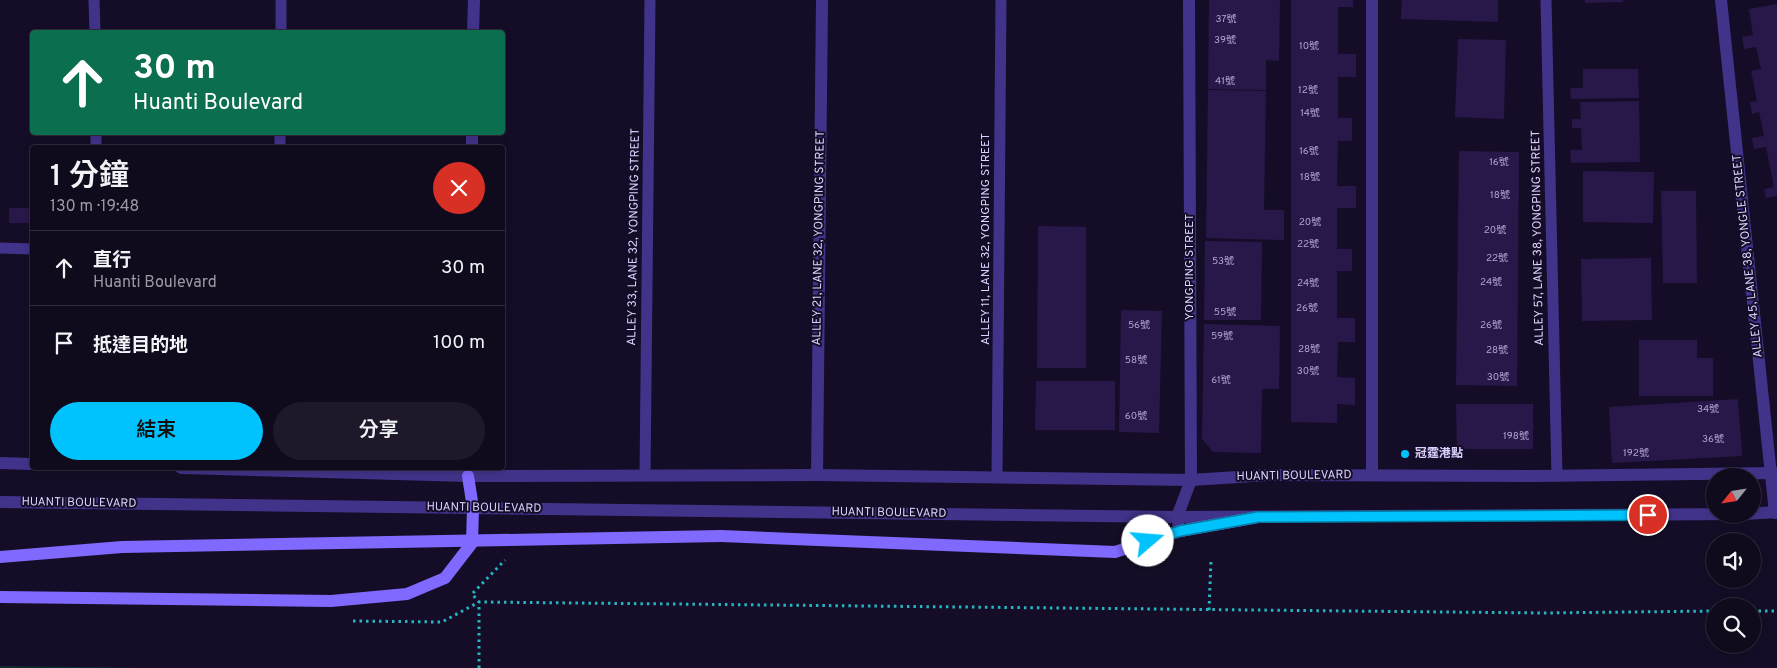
<!DOCTYPE html>
<html lang="zh-TW">
<head>
<meta charset="utf-8">
<style>
  :root { --surface:#100a1d; --page:#1e182a; --text:#f1f3f6; --muted:#9c9aa4; --line:#302b3b; --accent:#00c3fd }
  body { margin:0; font-family:Overpass,"Noto Sans TC",sans-serif; background:var(--page); color:var(--text); height:100vh; display:flex; flex-direction:column; font-size:19px; white-space:nowrap }
  * { box-sizing:border-box; margin:0 }
  p { font-size:16px; color:var(--muted) }
  .icon { flex:none; width:28px; height:28px; fill:none; stroke:currentColor; stroke-width:2; stroke-linecap:round; stroke-linejoin:round }
  .map { position:relative; flex:1; overflow:hidden }
  .side { position:absolute; left:30px; top:145px; width:475px; height:325px; display:flex; flex-direction:column; background:var(--surface); border-radius:5px; box-shadow:0 2px 8px #0003,0 0 0 1px var(--line) }
  .side>* { flex:none }
  .top-card { position:absolute; left:30px; top:30px; width:475px; height:105px; border-radius:5px; box-shadow:0 2px 8px #0003,0 0 0 1px var(--line); background:#0b6e4f; color:#fff; overflow:hidden }
  .needle { width:32px; rotate:240deg }
  .buttons { position:absolute; left:1706px; top:468px; display:grid; gap:10px }
  .buttons a { display:grid; place-items:center; width:55px; height:55px; border-radius:50%; background:var(--surface); box-shadow:0 2px 8px #0003,0 0 0 1px var(--line); font-size:25px }
  .pin { position:absolute; display:grid; place-items:center; width:42px; height:42px; color:#fff; margin:-21px; border:2px solid #fff; border-radius:50%; box-shadow:0 1px 5px #0007 }
  .me { position:absolute; width:55px; margin:-28px; rotate:72deg; stroke-linejoin:round; filter:drop-shadow(0 0 4px #0008) }
  .turn { display:flex; align-items:center; gap:18px; height:105px; padding:0 20px; font-size:22px }
  .turn .icon { width:65px; height:65px; stroke-width:2.5 }
  .turn b { display:block; font-size:35px; line-height:42px }
  .round { display:grid; place-items:center; flex:none; width:52px; height:52px; border-radius:26px; background:var(--page) }
  .overview { display:flex; align-items:center; justify-content:space-between; height:85px; padding:0 20px }
  h1 { font-size:30px; font-weight:600; line-height:38px }
  .button { display:flex; gap:10px; margin-top:auto; padding:10px 20px }
  .button a { flex:1; height:58px; border-radius:30px; background:var(--accent); color:#111; font-size:20px; font-weight:600; line-height:58px; text-align:center }
  .button a+a { background:var(--page); color:var(--text) }
  ul { padding:0; list-style:none }
  li { display:flex; align-items:center; gap:15px; height:75px; padding:0 20px; border-top:1px solid var(--line) }
  li div { flex:1 }
  li b { display:block; font-size:19px }
  li em { font-style:normal }
  .map>svg:first-child { display:block }
  .green { fill:#0f2e31 }
  .building { fill:#281749 }
  .lines { fill:none; stroke-linecap:round; stroke-linejoin:round }
  .path { stroke:#23b7c2; stroke-width:3; stroke-dasharray:2.5 4; stroke-linecap:butt }
  .service { stroke:#42338a; stroke-width:11 }
  .minor { stroke:#42338a; stroke-width:12 }
  .tertiary { stroke:#42338a; stroke-width:12 }
  .secondary { stroke:#8069ff; stroke-width:12 }
  .secondary-bridge { stroke:#8069ff; stroke-width:12 }
  .route-casing { stroke:#007fa4; stroke-width:12 }
  .route { stroke:#00c3fd; stroke-width:9 }
  .poi-dot { fill:#00c3fd; stroke:#150d27; stroke-width:2 }
  .labels { text-anchor:middle; dominant-baseline:central; stroke-width:4; stroke-linejoin:round; paint-order:stroke }
  .number-label { font-size:10px; fill:#b0a3d2 }
  .street-label { font-size:12px; fill:#ddd2ff; stroke:#150d27 }
  .poi-label { font-size:12px; font-weight:bold; fill:#ddd2ff; stroke:#150d27; text-anchor:start }
</style>
</head>
<body>
<div class="map">
<svg width="1777" height="668" viewBox="0 0 1777 668">
  <rect width="100%" height="100%" fill="#150d27"/>
  <path class="green" d="M0,666L155,668H0Z"/>
  <path class="building" d="M1209,0H1280L1279,61L1266,60V90L1208,89Z
    M1291,0H1353V7H1338V54H1356V77H1338V118H1352V141H1338L1337,186H1356V208H1337V249H1352V271H1337V318H1355V342H1338L1337,377L1355,378V405L1337,404V423L1291,422Z
    M1402,0H1498V22L1401,19Z
    M1585,0H1623V2L1585,3Z
    M1777,4V196L1766,198L1764,189L1774,187L1766,147L1754,149L1752,138L1764,136L1759,112L1752,114L1750,102L1757,101L1751,71L1761,69L1756,47L1744,49L1742,37L1753,35L1749,9Z
    M1458,39L1506,40L1504,119L1455,117Z
    M1583,69H1638L1639,98L1571,99L1570,88H1583Z
    M1208,90L1266,91L1264,210H1284V240L1206,238Z
    M1639,101L1640,162L1571,163L1570,150H1582L1581,128H1572V119H1581L1580,102Z
    M1459,151L1519,152L1517,386L1456,385Z
    M1583,171L1654,172L1653,223L1583,222Z
    M1661,191H1696L1697,283H1663Z
    M9,208H32V223H9Z
    M1038,226L1086,227V368H1037Z
    M1205,241L1262,242L1261,320H1204Z
    M1651,258L1652,320L1582,321L1581,259Z
    M1121,310L1162,311L1159,433L1119,432Z
    M1204,324L1280,326L1279,389H1262L1261,453L1213,452L1202,439Z
    M1639,340H1697V358H1713V396H1639Z
    M1036,381H1115V430H1035Z
    M1738,399L1742,456L1612,463L1609,407Z
    M1456,404H1533V449H1457Z"/>
  <g class="lines">
    <path class="path" d="M1209,610L1211,560
      M1752,611H1777
      M353,621L442,622L479,602L1543,613L1715,611
      M479,668V602L472,594L505,560"/>
    <path class="service" d="M94,0L95,32
      M1546,0L1557,476
      M281,32V0
      M96,132V148
      M280,148V132
      M0,248L32,249
      M645,475L650,0
      M997,477L1001,0"/>
    <path class="minor" d="M1372,0V475
      M1721,0L1775,513
      M473,32L474,0
      M472,148V132
      M817,475L822,0
      M1179,528L1177,517L1191,480L1189,0"/>
    <path class="tertiary" d="M0,463L32,464
      M181,468L468,476L817,475L1191,480L1269,475L1536,476L1777,473
      M0,502L1177,517L1745,514L1777,512"/>
    <path class="secondary" d="M721,536L1115,552L1180,531L1258,517
      M0,597L331,601L407,594L445,578L472,543L473,508L468,476"/>
    <path class="secondary-bridge" d="M0,557L122,547L721,536"/>
  </g>
  <g class="lines">
    <g class="route-casing">
      <path id="route" d="M1148,541L1180,531L1258,517L1648,515"/>
    </g>
    <use href="#route" class="route"/>
  </g>
  <circle class="poi-dot" cx="1405" cy="454" r="5"/>
  <g class="labels">
    <g class="number-label">
      <text x="1226" y="19">37號</text>
      <text x="1225" y="40">39號</text>
      <text x="1309" y="46">10號</text>
      <text x="1225" y="81">41號</text>
      <text x="1308" y="90">12號</text>
      <text x="1310" y="113">14號</text>
      <text x="1309" y="151">16號</text>
      <text x="1499" y="162">16號</text>
      <text x="1310" y="177">18號</text>
      <text x="1500" y="195">18號</text>
      <text x="1310" y="222">20號</text>
      <text x="1495" y="230">20號</text>
      <text x="1308" y="244">22號</text>
      <text x="1497" y="258">22號</text>
      <text x="1223" y="261">53號</text>
      <text x="1491" y="282">24號</text>
      <text x="1308" y="283">24號</text>
      <text x="1307" y="308">26號</text>
      <text x="1225" y="312">55號</text>
      <text x="1139" y="325">56號</text>
      <text x="1491" y="325">26號</text>
      <text x="1222" y="336">59號</text>
      <text x="1309" y="349">28號</text>
      <text x="1497" y="350">28號</text>
      <text x="1136" y="360">58號</text>
      <text x="1308" y="371">30號</text>
      <text x="1498" y="377">30號</text>
      <text x="1221" y="380">61號</text>
      <text x="1708" y="409">34號</text>
      <text x="1136" y="416">60號</text>
      <text x="1516" y="436">198號</text>
      <text x="1713" y="439">36號</text>
      <text x="1636" y="453">192號</text>
    </g>
    <g class="street-label">
      <text transform="translate(634 237) rotate(-89)">ALLEY 33, LANE 32, YONGPING STREET</text>
      <text transform="translate(819 238) rotate(-89)">ALLEY 21, LANE 32, YONGPING STREET</text>
      <text transform="translate(1538 238) rotate(-91)">ALLEY 57, LANE 38, YONGPING STREET</text>
      <text transform="translate(986 239) rotate(-90)">ALLEY 11, LANE 32, YONGPING STREET</text>
      <text transform="translate(1748 256) rotate(-96)">ALLEY 45, LANE 38, YONGLE STREET</text>
      <text transform="translate(1190 267) rotate(-90)">YONGPING STREET</text>
      <text transform="translate(1294 476) rotate(-1)">HUANTI BOULEVARD</text>
      <text transform="translate(79 503) rotate(1)">HUANTI BOULEVARD</text>
      <text transform="translate(484 508) rotate(1)">HUANTI BOULEVARD</text>
      <text transform="translate(889 513) rotate(1)">HUANTI BOULEVARD</text>
    </g>
    <g class="poi-label">
      <text x="1415" y="454">冠霆港點</text>
    </g>
  </g>
</svg>
<div class="buttons">
<a><svg class="needle" viewBox="-14 -14 28 28"><path d="M0-13l5 13h-10z" fill="#e53935"/><path d="M0 13l5-13h-10z" fill="#9c9aa4"/></svg></a>
<a><svg class="icon" aria-label="sound" viewBox="0 0 24 24"><path d="M4 9h4l5-4v14l-5-4H4zM17 9q2 3 0 6"/></svg></a>
<a><svg class="icon" aria-label="search" viewBox="0 0 24 24"><circle cx="10" cy="10" r="6"/><path d="M15 15l6 6"/></svg></a>
</div>
<div class="pin" style="left:1648px;top:515px;background:#d93025"><svg class="icon" aria-label="arrive" viewBox="0 0 24 24"><path d="M6 21V4h12l-3 4 3 4H6"/></svg></div>
<svg class="me" style="left:1148px;top:541px" viewBox="-20 -20 40 40"><circle r="19" fill="#fff"/><path d="M0-13L10 11 0 6-10 11z" fill="#00c3fd"/></svg>
<div class="top-card">
<div class="turn"><svg class="icon" aria-label="ahead" viewBox="0 0 24 24"><path d="M12 20V5M6 11l6-6 6 6"/></svg><div><b>30 m</b>Huanti Boulevard</div></div>
</div>
<section class="side">
<div class="overview"><div><h1>1 分鐘</h1><p>130 m · 19:48</p></div><a class="round" style="background:#d93025;color:#fff"><svg class="icon" aria-label="close" viewBox="0 0 24 24"><path d="M6 6l12 12M18 6L6 18"/></svg></a></div>
<ul>
<li><svg class="icon" aria-label="ahead" viewBox="0 0 24 24"><path d="M12 20V5M6 11l6-6 6 6"/></svg><div><b>直行</b><p>Huanti Boulevard</p></div><em>30 m</em></li>
<li><svg class="icon" aria-label="arrive" viewBox="0 0 24 24"><path d="M6 21V4h12l-3 4 3 4H6"/></svg><div><b>抵達目的地</b></div><em>100 m</em></li>
</ul>
<div class="button"><a>結束</a><a>分享</a></div>
</section>
</div>
</body>
</html>
